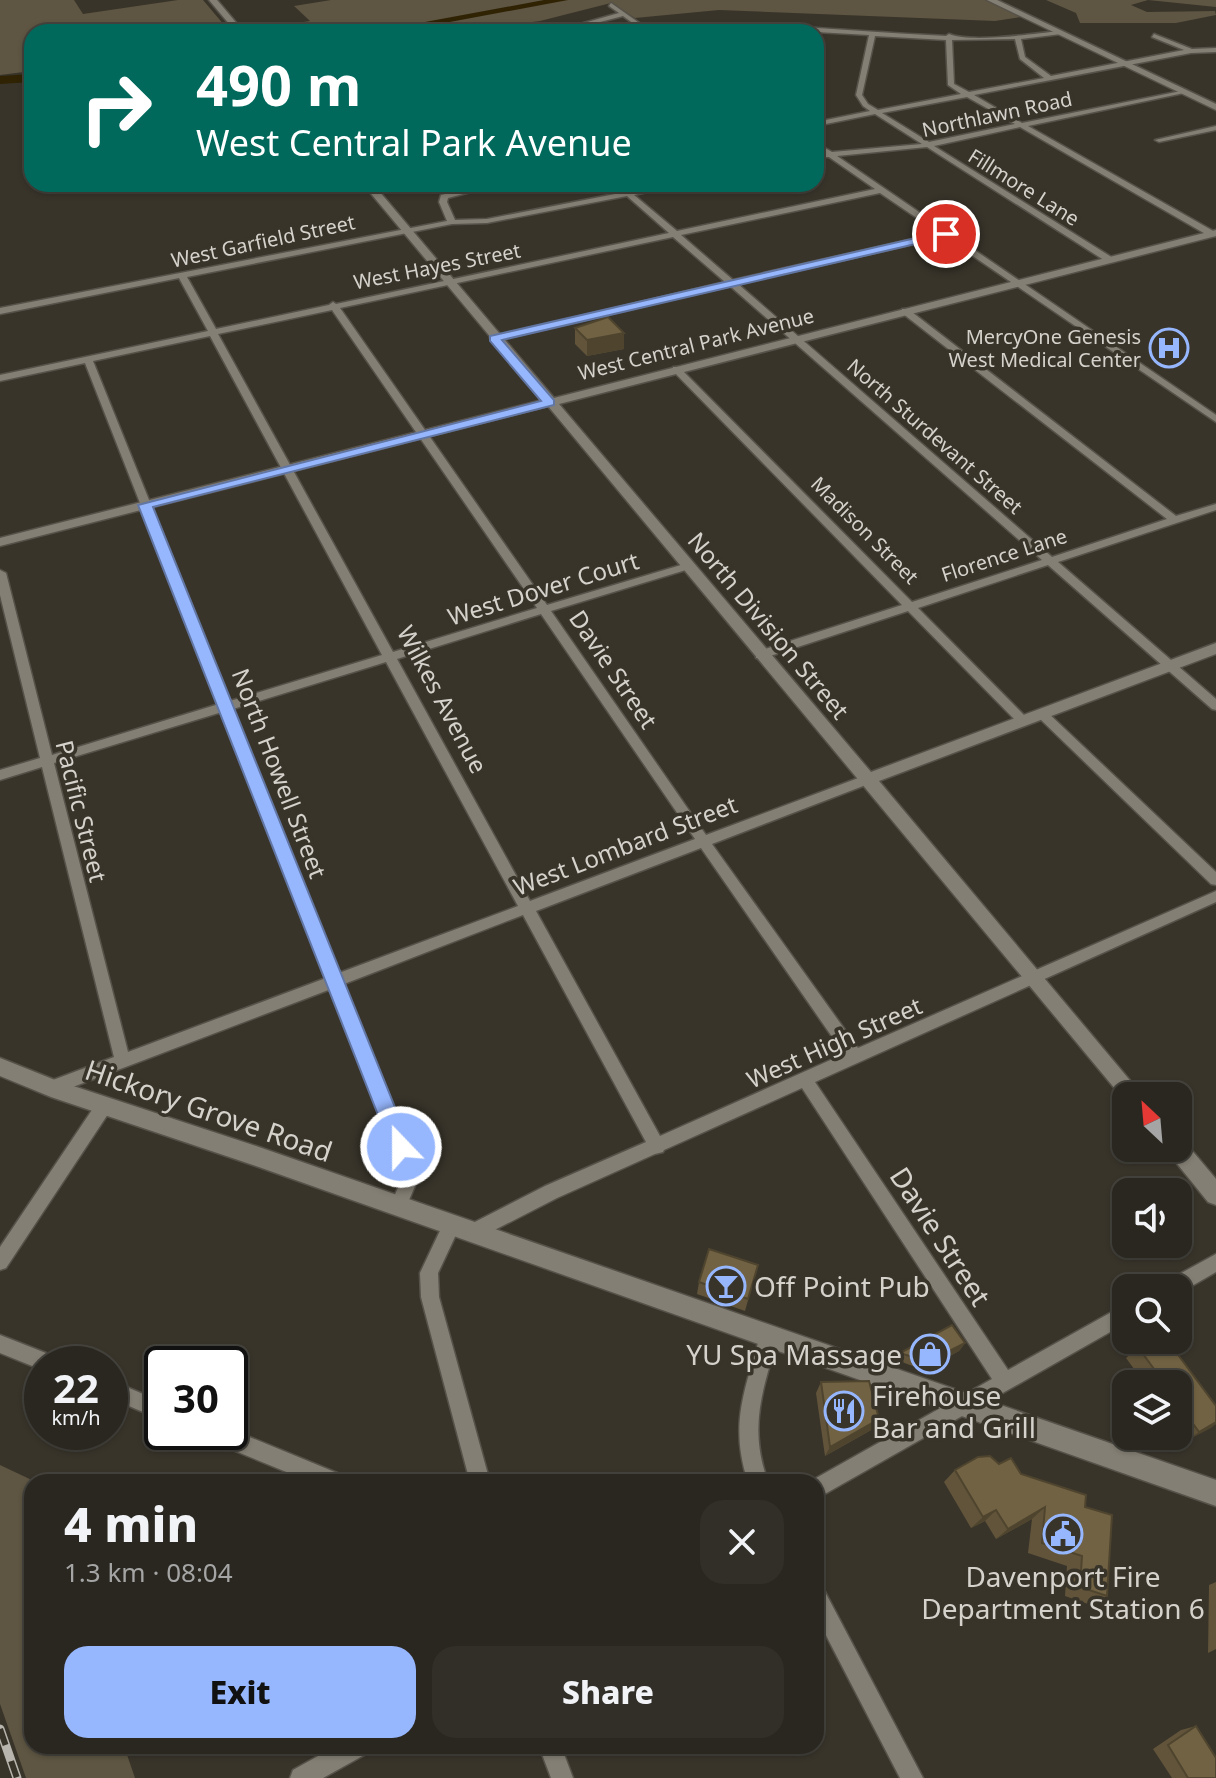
<!DOCTYPE html>
<html lang="en">
<head>
<meta charset="utf-8">
<style>
  :root { --surface:#2a2720; --page:#322f29; --text:#f1f3f6; --muted:#a5a5a5; --line:#46443e; --accent:#96b6fd }
  body { margin:0; font-family:"Noto Sans",sans-serif; background:var(--page); color:var(--text); height:100vh; display:flex; flex-direction:column; font-size:30px; white-space:nowrap }
  * { box-sizing:border-box; margin:0 }
  p { font-size:26px; color:var(--muted) }
  .icon { flex:none; width:44px; height:44px; fill:none; stroke:currentColor; stroke-width:2; stroke-linecap:round; stroke-linejoin:round }
  .map { position:relative; flex:1; overflow:hidden }
  .drawer { position:absolute; left:24px; top:1474px; width:800px; height:280px; display:flex; flex-direction:column; background:var(--surface); border-radius:24px; box-shadow:0 2px 6px #0004,0 0 0 2px var(--line) }
  .drawer>* { flex:none }
  .banner { position:absolute; left:24px; top:24px; width:800px; height:168px; border-radius:24px; box-shadow:0 2px 6px #0004,0 0 0 2px var(--line); background:#00695c; color:#fff; overflow:hidden }
  .needle { width:52px; rotate:334deg }
  .buttons { position:absolute; left:1112px; top:1082px; display:grid; gap:16px }
  .buttons a { display:grid; place-items:center; width:80px; height:80px; border-radius:16px; background:var(--surface); box-shadow:0 2px 6px #0004,0 0 0 2px var(--line); font-size:40px }
  .speed { position:absolute; left:24px; top:1346px; display:flex; gap:16px; font-size:40px; font-weight:700; text-align:center }
  .speed>* { display:grid; place-content:center; width:104px; height:104px; border-radius:50%; background:var(--surface); box-shadow:0 2px 6px #0004,0 0 0 2px var(--line); line-height:1 }
  .speed small { font-size:20px; font-weight:400 }
  .speed .limit { border:4px solid #111; border-radius:12px; background:#fff; color:#111 }
  .pin { position:absolute; display:grid; place-items:center; width:68px; height:68px; color:#fff; margin:-34px; border:4px solid #fff; border-radius:50%; box-shadow:0 2px 8px #0007 }
  .me { position:absolute; width:88px; margin:-44px; rotate:338deg; stroke-linejoin:round; filter:drop-shadow(0 0 6px #0008) }
  .turn { display:flex; align-items:center; gap:28px; height:168px; padding:0 40px; font-size:36px }
  .turn .icon { width:104px; height:104px; stroke-width:2.5 }
  .turn b { display:block; font-size:56px; line-height:68px }
  .round { display:grid; place-items:center; flex:none; width:84px; height:84px; border-radius:24px; background:var(--page) }
  .headline { display:flex; align-items:center; justify-content:space-between; height:136px; padding:0 40px }
  h1 { font-size:48px; font-weight:800; line-height:60px }
  .button { display:flex; gap:16px; margin-top:auto; padding:16px 40px }
  .button a { flex:1; height:92px; border-radius:24px; background:var(--accent); color:#111; font-size:32px; font-weight:800; line-height:92px; text-align:center }
  .button a+a { background:var(--page); color:var(--text) }
  .map>svg:first-child { display:block }
  .green { fill:#5e5542 }
  .lines { fill:none; stroke-linecap:round; stroke-linejoin:round }
  .river { fill:#2f2304; fill-rule:evenodd }
  .street-casing { stroke:#56524a; stroke-width:3 }
  .secondary-casing { stroke:#56524a; stroke-width:3 }
  .street { fill:#847f74; fill-rule:evenodd }
  .secondary { fill:#847f74; fill-rule:evenodd }
  .rail-casing { stroke:#b8b5ae; stroke-width:9 }
  .rail { stroke:#38342a; stroke-width:6; stroke-dasharray:17; stroke-linecap:butt }
  .wall { fill:#61543a }
  .shaded-wall { fill:#4f452f }
  .building { fill:#716243; stroke:#4f452f; stroke-width:2 }
  .route { fill:#96b6fd; stroke:#6276a4; stroke-width:2 }
  .labels { text-anchor:middle; dominant-baseline:central; stroke-width:7; stroke-linejoin:round; paint-order:stroke }
  .far-street-label { font-size:20px; fill:#d5d2cc; stroke:#38342a }
  .far-poi-label { font-size:20px; fill:#d5d2cc; stroke:#38342a; text-anchor:end }
  .street-label { font-size:24px; fill:#d5d2cc; stroke:#38342a }
  .near-street-label { font-size:28px; fill:#d5d2cc; stroke:#38342a }
  .near-poi-label { font-size:28px; fill:#d5d2cc; stroke:#38342a; text-anchor:start }
</style>
</head>
<body>
<div class="map">
<svg width="1216" height="1778" viewBox="0 0 1216 1778">
  <rect width="100%" height="100%" fill="#38342a"/>
  <path class="green" d="M0,0H74L83,14L178,0H203L230,32H32V71L0,75Z
    M331,0H985L1021,17L995,21L719,10L635,18L611,3L540,21L457,32L249,30L310,21L294,6Z
    M1046,0H1216V7L1148,0L1131,5L1147,12L1215,11L1216,15L1176,23H1080L1076,13Z
    M0,1465L36,1482H32V1746H124L135,1778H26L0,1704Z"/>
  <g class="lines">
    <path class="river" d="M544,0H568L396,32H371Z
      M32,74V82L0,84V76Z"/>
    <g class="street-casing">
      <path id="street" d="M611,3L652,32H645L623,16L562,32H552L619,13L609,6Z
        M764,25C826,28 884,33 946,36L949,34C970,43 1033,34 1059,31L1061,34L1021,39L1025,57L1051,76L1184,50L1152,37L1154,34L1192,49L1216,48V52L1191,53L974,95L1022,123L1186,90L1184,93L1028,126L1215,232V236H1209L1020,127L934,146L1113,258V262H1107L927,147L837,156L1216,415V422L945,237L738,284L1052,557L1167,519L902,313V309H908L1176,516L1216,504V510L1058,562L1216,699V710L1212,709L1048,565L918,608L1027,718L1029,721L1027,724H1019L908,611L764,658H756V652L902,605L673,371V367H679L912,602L1042,560L730,286L494,341L490,338L725,282L673,237L340,308L547,605L681,565H689V569L551,611L706,835L861,777H871L872,780L871,783L712,844L858,1048L1216,891V902L815,1082L1008,1370L1126,1304V1323L816,1499V1482H809L992,1379L802,1088L664,1150L663,1152L655,1154L557,1198L479,1238L473,1240L467,1238L464,1232L467,1226L545,1186L646,1142L523,915L344,984L420,1174L404,1212L398,1214L392,1212L390,1206L404,1174L331,989L57,1093L51,1095L45,1093L43,1088L45,1083L114,1057L42,767L0,780V770L40,758L0,595V570L6,573L52,755L219,704L85,363L0,381V375L208,331L179,278L0,314V308L447,221L439,202L441,195L488,184H501L448,198L447,202L455,220L487,219L666,184H682L634,195L677,231L875,189L829,157H823L824,153L816,148V143L832,152L922,144L875,114L816,126V122L870,111L863,106L856,95L869,35L764,29L662,32L714,26ZM875,36L946,40L948,85L961,94L878,110L868,104L862,95ZM1015,39L1020,59L1044,78L969,92L954,84L952,40ZM967,97L1015,124L929,142L882,113ZM880,193L939,233L733,280L681,235ZM627,196L669,233L336,304L333,302L329,305L216,329L187,277L452,224L487,223ZM332,310L537,608L393,652L218,334ZM210,336L382,655L230,701L93,361ZM541,614L695,839L530,901L397,659ZM386,662L518,906L339,973L233,709ZM222,712L326,978L128,1052L54,763ZM701,848L844,1054L660,1136L536,911Z
        M1216,126V130L1159,142L1155,140Z
        M1042,710L1046,711L1216,872V885L1211,884L1038,717L1036,714Z
        M104,1099L110,1101L112,1106L110,1111L6,1268L0,1270V1247L98,1101Z
        M452,1216L458,1218L461,1224L438,1273L439,1297L490,1482H470L421,1297L420,1273L446,1218Z
        M1216,1254V1272L1178,1294V1288H1162L1165,1282Z
        M769,1327L775,1330L778,1336C763,1391 748,1426 768,1482H748C729,1425 745,1390 760,1336L763,1330Z
        M0,1335L56,1357L58,1364H42V1370L0,1353Z
        M110,1380L162,1402V1420L110,1398Z
        M230,1429L342,1475L345,1482H311L206,1439L203,1432H230Z
        M816,1585L823,1588L923,1778H900L816,1616Z
        M336,1746H369L366,1754L323,1778H290L293,1770Z
        M539,1746H561L573,1778H551Z"/>
    </g>
    <g class="secondary-casing">
      <path id="secondary" d="M209,0H217L244,32H236Z
        M987,0H997L1216,104V110Z
        M363,184H373L554,398L1216,230V236L559,404L871,772L1216,643V654L879,781L1143,1096H1126V1102L548,406L0,546V538L543,400Z
        M0,1058L55,1080L256,1146L1216,1480V1506L256,1166L51,1097L0,1076Z
        M1178,1139L1184,1141L1216,1179V1205L1208,1202L1170,1155L1166,1148H1178Z"/>
    </g>
    <use href="#street" class="street"/>
    <use href="#secondary" class="secondary"/>
    <g class="rail-casing">
      <path id="rail" d="M0,1729L17,1778"/>
    </g>
    <use href="#rail" class="rail"/>
  </g>
  <path class="wall" d="M575,328L624,349L587,356L575,344Z
    M758,1265L745,1311L697,1294L699,1282Z
    M1151,1340H1167L1216,1406V1424L1186,1441L1178,1431V1384H1145L1126,1358L1138,1347Z
    M965,1343L959,1351L924,1370L896,1360L900,1353Z
    M821,1382L879,1419L873,1429L825,1456L816,1393Z
    M999,1464L1085,1507L1107,1596L1091,1605L1065,1596L1067,1566L1028,1553L1032,1519L996,1539L985,1521L971,1528L944,1482L955,1470Z
    M1216,1582V1649L1208,1653L1209,1585Z
    M1196,1726L1216,1778H1172L1153,1749L1181,1730Z"/>
  <path class="shaded-wall" d="M624,333V349L587,356V340Z
    M965,1343L959,1351L924,1370L928,1362Z
    M879,1419L873,1429L825,1456L830,1447Z
    M1216,1422V1424L1211,1428L1186,1441L1199,1432Z
    M1045,1507L1032,1519L996,1539L1008,1529Z
    M996,1510L985,1521L971,1528L983,1517Z"/>
  <path class="building" d="M608,317L624,333L587,340L575,328Z
    M709,1249L758,1265L748,1299L699,1282Z
    M952,1325L965,1343L928,1362L900,1353Z
    M1151,1340H1167L1216,1406V1422L1199,1432L1178,1403V1384H1165L1138,1347Z
    M869,1381L879,1419L830,1447L821,1382Z
    M990,1456L999,1464L1011,1458L1021,1474L1086,1495L1085,1507L1112,1515L1107,1596L1080,1587L1082,1556L1042,1543L1045,1507L1008,1529L996,1510L983,1517L955,1470L978,1457Z
    M1196,1726L1216,1758V1778H1188L1168,1745Z"/>
  <path class="route" d="M946,231L950,236L502,340L554,400V405L153,507L411,1147L408,1153L401,1156L393,1153L138,505L541,401L490,341V336Z"/>
  <defs>
    <g id="hospital-ring" transform="scale(2)"><circle r="9.5" fill="#38342a" stroke="#96b6fd" stroke-width="1.5"/><path d="M-5-5h3v3.5h4V-5h3V5h-3V1.5h-4V5h-3Z" fill="#96b6fd"/></g>
    <g id="bar-ring" transform="scale(2)"><circle r="9.5" fill="#38342a" stroke="#96b6fd" stroke-width="1.5"/><path d="M-6-5H6L.8 .8V4.5H3.5V6h-7V4.5H-.8V.8Z" fill="#96b6fd"/></g>
    <g id="shop-ring" transform="scale(2)"><circle r="9.5" fill="#38342a" stroke="#96b6fd" stroke-width="1.5"/><path d="M-5-2.5h2.3a2.7 3.5 0 0 1 5.4 0H5L5.5 6h-11ZM-1.5-2.5h3a1.5 2.3 0 0 0-3 0Z" fill="#96b6fd"/></g>
    <g id="restaurant-ring" transform="scale(2)"><circle r="9.5" fill="#38342a" stroke="#96b6fd" stroke-width="1.5"/><path d="M-5-6h1v4h1v-4h1v4h1v-4h1v5L-1.5 .5V6h-2V.5L-5-1ZM5-6V6H3V1.5H1.5Q1.5-4 5-6Z" fill="#96b6fd"/></g>
    <g id="civic-ring" transform="scale(2)"><circle r="9.5" fill="#38342a" stroke="#96b6fd" stroke-width="1.5"/><path d="M-.6-6.5H3V-4.5H.6V-3L4-1V1h2V6H-6V1h2V-1L-.6-3ZM-1.2 2.5V6h2.4V2.5Z" fill="#96b6fd"/></g>
  </defs>
  <g fill-rule="evenodd">
    <use href="#hospital-ring" x="1169" y="348"/>
    <use href="#bar-ring" x="726" y="1286"/>
    <use href="#shop-ring" x="930" y="1354"/>
    <use href="#restaurant-ring" x="844" y="1411"/>
    <use href="#civic-ring" x="1063" y="1534"/>
  </g>
  <g class="labels">
    <g class="far-street-label">
      <text transform="translate(997 114) rotate(-12)">Northlawn Road</text>
      <text transform="translate(1024 187) rotate(32)">Fillmore Lane</text>
      <text transform="translate(263 241) rotate(-12)">West Garfield Street</text>
      <text transform="translate(437 266) rotate(-11)">West Hayes Street</text>
      <text transform="translate(696 344) rotate(-14)">West Central Park Avenue</text>
      <text transform="translate(935 436) rotate(41)">North Sturdevant Street</text>
      <text transform="translate(865 530) rotate(45)">Madison Street</text>
      <text transform="translate(1004 555) rotate(-18)">Florence Lane</text>
    </g>
    <g class="far-poi-label">
      <text x="1141" y="336">MercyOne Genesis<tspan x="1141" dy="23">West Medical Center</tspan></text>
    </g>
    <g class="street-label">
      <text transform="translate(543 588) rotate(-17)">West Dover Court</text>
      <text transform="translate(769 625) rotate(50)">North Division Street</text>
      <text transform="translate(614 669) rotate(56)">Davie Street</text>
      <text transform="translate(443 699) rotate(62)">Wilkes Avenue</text>
      <text transform="translate(280 773) rotate(69)">North Howell Street</text>
      <text transform="translate(82 811) rotate(76)">Pacific Street</text>
      <text transform="translate(625 845) rotate(-21)">West Lombard Street</text>
      <text transform="translate(834 1042) rotate(-24)">West High Street</text>
    </g>
    <g class="near-street-label">
      <text transform="translate(209 1110) rotate(19)">Hickory Grove Road</text>
      <text transform="translate(941 1236) rotate(57)">Davie Street</text>
    </g>
    <g class="near-poi-label">
      <text x="754" y="1286">Off Point Pub</text>
      <text x="902" y="1354" text-anchor="end">YU Spa Massage</text>
      <text x="872" y="1395">Firehouse<tspan x="872" dy="32">Bar and Grill</tspan></text>
      <text x="1063" y="1576" text-anchor="middle">Davenport Fire<tspan x="1063" dy="32">Department Station 6</tspan></text>
    </g>
  </g>
</svg>
<div class="buttons">
<a><svg class="needle" viewBox="-14 -14 28 28"><path d="M0-13l5 13h-10z" fill="#e53935"/><path d="M0 13l5-13h-10z" fill="#a5a5a5"/></svg></a>
<a><svg class="icon" aria-label="sound" viewBox="0 0 24 24"><path d="M4 9h4l5-4v14l-5-4H4zM17 9q2 3 0 6"/></svg></a>
<a><svg class="icon" aria-label="search" viewBox="0 0 24 24"><circle cx="10" cy="10" r="6"/><path d="M15 15l6 6"/></svg></a>
<a><svg class="icon" aria-label="layers" viewBox="0 0 24 24"><path d="M12 4l9 5-9 5-9-5zM3 14l9 5 9-5"/></svg></a>
</div>
<div class="speed"><div>22<small>km/h</small></div><div class="limit">30</div></div>
<div class="pin" style="left:946px;top:234px;background:#d93025"><svg class="icon" aria-label="arrive" viewBox="0 0 24 24"><path d="M6 21V4h12l-3 4 3 4H6"/></svg></div>
<svg class="me" style="left:401px;top:1147px" viewBox="-20 -20 40 40"><circle r="17" fill="#96b6fd" stroke="#fff" stroke-width="3"/><path d="M0-11L8 9 0 5-8 9z" fill="#fff"/></svg>
<div class="banner">
<div class="turn"><svg class="icon" aria-label="right" viewBox="0 0 24 24"><path d="M7 20v-9h11M14 6l5 5-5 5"/></svg><div><b>490 m</b>West Central Park Avenue</div></div>
</div>
<section class="drawer">
<div class="headline"><div><h1>4 min</h1><p>1.3 km · 08:04</p></div><a class="round"><svg class="icon" aria-label="close" viewBox="0 0 24 24"><path d="M6 6l12 12M18 6L6 18"/></svg></a></div>
<div class="button"><a>Exit</a><a>Share</a></div>
</section>
</div>
</body>
</html>
